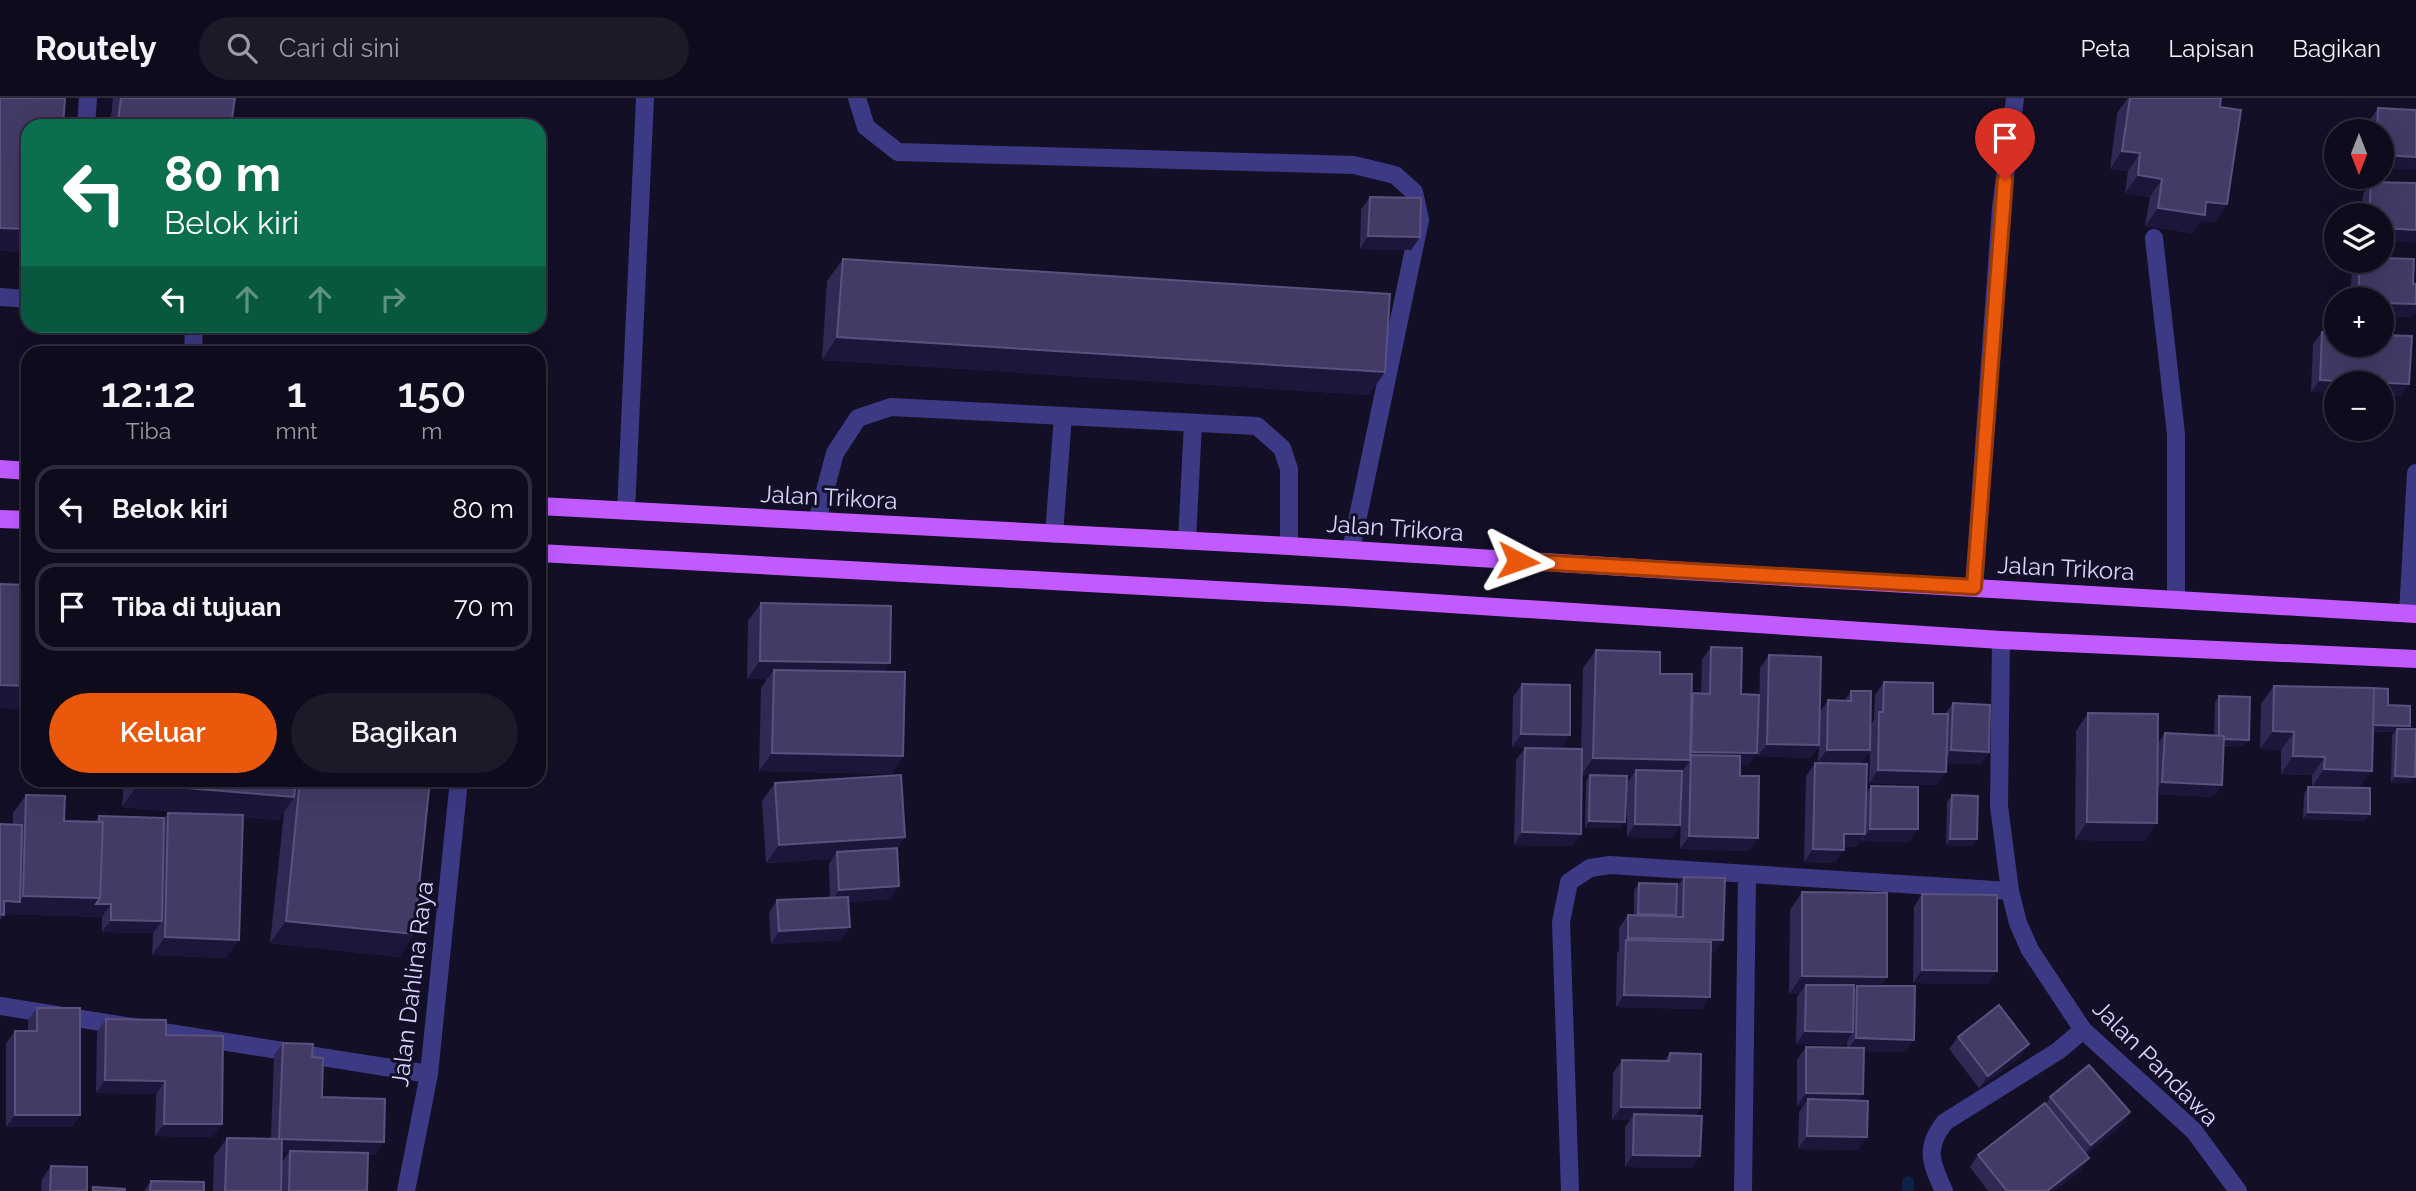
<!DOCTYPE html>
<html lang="id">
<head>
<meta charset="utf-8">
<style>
  :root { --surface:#0e0b1c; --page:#1c1929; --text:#f1f3f6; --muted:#9b9ba3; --line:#2e2b3b; --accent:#ea580c }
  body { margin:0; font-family:Raleway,sans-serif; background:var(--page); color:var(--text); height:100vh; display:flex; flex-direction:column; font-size:26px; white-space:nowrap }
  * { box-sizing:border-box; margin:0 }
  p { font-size:23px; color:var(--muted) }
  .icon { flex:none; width:38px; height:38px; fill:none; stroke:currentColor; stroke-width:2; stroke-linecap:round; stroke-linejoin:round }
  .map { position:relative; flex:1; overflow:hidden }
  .details { position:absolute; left:21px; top:248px; width:525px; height:441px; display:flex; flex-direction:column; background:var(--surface); border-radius:21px; box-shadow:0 7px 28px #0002,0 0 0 2px var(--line) }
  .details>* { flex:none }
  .top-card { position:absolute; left:21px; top:21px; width:525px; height:214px; border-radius:21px; box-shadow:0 7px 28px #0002,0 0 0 2px var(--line); background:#0b6e4f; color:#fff; overflow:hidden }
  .needle { width:46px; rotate:180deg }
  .controls { position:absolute; left:2324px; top:21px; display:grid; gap:14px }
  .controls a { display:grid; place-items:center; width:70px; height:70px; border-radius:50%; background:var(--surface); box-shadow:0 7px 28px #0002,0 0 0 2px var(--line); font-size:35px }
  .pin { position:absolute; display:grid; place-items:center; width:60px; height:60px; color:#fff; margin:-72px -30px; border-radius:50% 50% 50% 0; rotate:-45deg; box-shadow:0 0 7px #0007 }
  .pin .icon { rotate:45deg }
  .me { position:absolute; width:77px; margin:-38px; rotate:94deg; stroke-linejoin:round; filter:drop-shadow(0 0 5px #0008) }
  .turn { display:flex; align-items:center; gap:24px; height:147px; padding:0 28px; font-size:32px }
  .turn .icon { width:91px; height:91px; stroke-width:2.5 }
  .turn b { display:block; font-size:49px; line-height:60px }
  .lanes { display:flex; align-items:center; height:66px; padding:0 28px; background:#0003; justify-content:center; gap:35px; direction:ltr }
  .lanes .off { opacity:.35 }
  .eta { display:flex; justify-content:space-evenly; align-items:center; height:119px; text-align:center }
  .eta b { font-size:42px; font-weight:600; line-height:49px }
  .action { display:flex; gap:14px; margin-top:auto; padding:14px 28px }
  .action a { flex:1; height:80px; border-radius:42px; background:var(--accent); color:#fff; font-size:28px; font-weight:600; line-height:80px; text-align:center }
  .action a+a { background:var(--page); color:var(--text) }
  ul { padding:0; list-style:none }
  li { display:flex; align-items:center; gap:21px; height:88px; margin:0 14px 10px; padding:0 14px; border:4px solid var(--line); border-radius:21px }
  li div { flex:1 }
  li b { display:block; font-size:26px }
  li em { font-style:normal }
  header { display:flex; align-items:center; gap:42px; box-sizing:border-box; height:98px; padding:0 35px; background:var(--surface); border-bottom:2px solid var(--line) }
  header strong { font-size:33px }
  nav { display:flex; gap:38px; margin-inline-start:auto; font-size:24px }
  .search { width:490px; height:63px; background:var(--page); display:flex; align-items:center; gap:18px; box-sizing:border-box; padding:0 24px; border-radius:38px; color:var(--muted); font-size:26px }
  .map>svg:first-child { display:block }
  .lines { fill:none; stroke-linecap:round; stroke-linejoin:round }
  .stream { stroke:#0c2248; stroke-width:12 }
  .service { stroke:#3d3a85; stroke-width:18 }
  .minor { stroke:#3d3a85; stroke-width:18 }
  .tertiary { stroke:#3d3a85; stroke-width:18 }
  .primary { stroke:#c25bff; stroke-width:18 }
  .wall { fill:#312854; fill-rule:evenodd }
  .shaded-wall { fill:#1d163a }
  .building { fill:#433a66; stroke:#5a527e; stroke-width:2 }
  .route-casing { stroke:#983908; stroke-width:18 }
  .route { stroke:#ea580c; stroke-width:12 }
  .labels { text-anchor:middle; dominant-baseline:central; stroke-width:6; stroke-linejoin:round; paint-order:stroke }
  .street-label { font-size:24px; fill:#d9d4ff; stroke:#130f26 }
</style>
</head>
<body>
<header>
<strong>Routely</strong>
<div class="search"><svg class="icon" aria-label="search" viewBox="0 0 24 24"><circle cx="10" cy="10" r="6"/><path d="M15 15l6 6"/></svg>Cari di sini</div>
<nav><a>Peta</a><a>Lapisan</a><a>Bagikan</a></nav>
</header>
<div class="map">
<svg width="2416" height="1093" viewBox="0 0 2416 1093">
  <rect width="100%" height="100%" fill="#130f26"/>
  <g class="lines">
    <path class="stream" d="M1908,1093V1084"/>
    <path class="service" d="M86,28L88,0
      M2154,140L2176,336V502
      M0,199L28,201
      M193,256L194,228
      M817,423L835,355L858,320L891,309L1257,328L1282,350L1289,371V448
      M1054,436L1063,318
      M1187,443L1193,325"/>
    <path class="minor" d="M857,0L866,29L898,54L1354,67L1395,77L1414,94L1420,122L1351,452
      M626,413L645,0
      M1974,490L2001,110L2015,0
      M2408,515L2416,375
      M0,908L429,976
      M1570,1093L1561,824L1569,784L1590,770L1610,767L2010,793
      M1743,1093L1747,778
      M1944,1093C1931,1065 1924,1050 1945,1024L2058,953L2083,932"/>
    <path class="tertiary" d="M2001,542L1999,708L2010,793L2018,825L2030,852L2083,932L2194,1033L2238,1093
      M406,1093L429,976L459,682"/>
    <path class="primary" d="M0,371L28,373
      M539,408L1289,448L1685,473L2416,516
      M0,421L28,422
      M539,455L1343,499L2001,542L2416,561"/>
  </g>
  <path class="wall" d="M113,0H235L231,28H110Z
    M2128,0H2221L2220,9L2227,106L2215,124L2201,123L2192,135L2145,128L2150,99L2125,95L2128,73L2110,71L2117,15Z
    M2378,10L2414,72L2382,33H2369V23Z
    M2371,84L2415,145L2382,117H2361L2363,96Z
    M1370,99L1411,152L1360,151L1361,111Z
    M843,161L1369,297L822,262L827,183Z
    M2357,163H2382L2413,186V219L2382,218V201H2350L2352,171Z
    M2322,234L2401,298L2382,297V285L2311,294L2313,246Z
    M761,505L884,574L903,658L891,676L759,673L761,590L767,581H747L748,523Z
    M1711,549L1741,596L1757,655L1748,667H1740V678L1749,753L1680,751L1682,674L1680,727L1672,740L1627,739V685L1631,679H1627L1621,730H1585L1586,683L1589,678H1582L1581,736L1572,748L1514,747L1516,662L1525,650L1581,651L1583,570L1596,552L1660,576L1692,597L1693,595H1701L1702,561Z
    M1769,557L1820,614L1828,602L1844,603L1851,593L1871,627L1874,621L1875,597L1884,584L1933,616H1945L1953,605L1989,654L1981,666L1946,665V674L1937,687L1869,685L1870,653L1861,665L1818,664L1819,648L1810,660L1758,658L1760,570Z
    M1522,586L1570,637L1561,650L1512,649L1513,599Z
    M2274,588L2388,607L2410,628L2408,631L2410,685H2391L2392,637L2394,634H2373L2359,690L2370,716L2365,723L2303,721L2304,696L2308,689H2312V677L2281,676V652L2260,651L2261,606Z
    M2219,598L2244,648H2224L2222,687L2213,699L2157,696L2145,743L2075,742L2076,633L2088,615L2158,645L2165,635L2214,638L2215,604Z
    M1815,665L1866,696L1871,688L1918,731L1909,744L1861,743V741L1856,749L1844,748L1835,765L1804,764L1806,678Z
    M124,682H430L414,836L399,859L270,845L284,715L279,722L243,719L226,860L152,857L153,835L102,834V819L4,816L0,822V726H13V715L26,697L64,723L95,724L99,718L164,720L168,715L204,716L122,709Z
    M775,685L905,739L897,751L891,801L849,804L841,842L771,846L769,815L777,802L830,800L829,766L832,761L766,765L762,703Z
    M1952,697L1973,748L1946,747L1947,704Z
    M1684,779L1714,855H1711L1710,899L1701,911L1616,909L1617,855L1619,852V830L1628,817H1634V792L1639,785L1677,789Z
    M1802,794L1887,879L1880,888L1914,942L1905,954L1864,953L1863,996L1858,1003V1052L1798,1051L1799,1014L1803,1008H1797V962L1806,949L1847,950V943L1845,947L1796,946L1797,899L1799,896H1789L1790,812Z
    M1922,796L1997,873L1988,886L1913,885L1914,809Z
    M37,910L80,1017L72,1029H6V945L15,933H28V922Z
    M106,921L166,937L213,1039L155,1038L156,996L96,995L97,934Z
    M1958,939L2021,959L1979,990L1949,951Z
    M283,945L312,959L322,999L375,1057H368L367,1093H213L214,1058L227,1040L271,1041L274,957ZM282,1054H289L281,1065Z
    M1670,955L1700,1010L1695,1018L1700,1058L1692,1070L1625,1069V1029L1630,1022H1612L1613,975L1622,962L1664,963Z
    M2050,999L2130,1014L2121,1027L2086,1057L2089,1060L2080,1073L2054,1093H1988L1970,1069L1978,1057L2046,1006Z
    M51,1068L87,1093H41L42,1081Z
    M151,1083L204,1093H144Z"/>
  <path class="shaded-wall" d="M118,23L163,28H114Z
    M2122,53L2140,55L2128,73L2110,71Z
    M2382,57L2416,59V69L2414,72L2382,70Z
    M2138,77L2162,81L2150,99L2125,95Z
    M2206,104L2227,106L2215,124L2201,123L2192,135L2145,128L2158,110Z
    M0,130L28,131V155L0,153Z
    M2382,130L2416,132V144L2382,143Z
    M1368,138L1420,139L1411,152L1360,151Z
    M2382,205L2416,206V216L2413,219L2382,218Z
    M212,228H249L244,234L210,231Z
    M837,239L1385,274L1369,297L822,262Z
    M2320,282L2409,286L2401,298L2382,297V285H2336V296L2311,294Z
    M760,563L890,565L877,583L774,572L767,581H747Z
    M0,587L28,588V612L0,610Z
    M2372,627L2410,628L2405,635L2397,631L2394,634L2367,633Z
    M2273,633L2294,634L2281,652L2260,651Z
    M1521,636L1570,637L1561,650L1512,649Z
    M2219,641L2249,642L2244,648L2214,647Z
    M1767,646L1819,647L1810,660L1758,658Z
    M1827,652H1870L1861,665L1818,664Z
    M1951,652L1989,654L1981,666L1943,665Z
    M1691,654L1757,655L1748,667L1691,666L1690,662L1678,680L1636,672L1631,679L1581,678L1593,660L1685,662Z
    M772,655L903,658L891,676L759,673Z
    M2293,658L2325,659L2312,677L2281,676Z
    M2324,671L2372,673L2359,690L2312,689Z
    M1878,672L1946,674L1937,687L1869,685Z
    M2395,678L2415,679L2410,685H2391Z
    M2162,684L2222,687L2213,699L2154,696Z
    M138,686L294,699L279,722L122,709Z
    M2308,714L2370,716L2365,723L2303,721Z
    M1589,723L1625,724L1621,730H1585Z
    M2087,724L2157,725L2145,743L2075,742Z
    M1635,726L1680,727L1672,740L1627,739Z
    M1870,731H1918L1909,744L1861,743Z
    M1522,734L1581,736L1572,748L1514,747Z
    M1844,736H1865L1856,749L1835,748Z
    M1689,738L1758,740L1749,753L1680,751Z
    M905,739L893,757L837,754L832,761L766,765L779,747Z
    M1950,741H1977L1973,748L1946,747Z
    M1813,751L1844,752L1835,765L1804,764Z
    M899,788L891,801L831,805L839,792Z
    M23,798L100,800L111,806L102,819L0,816L4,803L20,804Z
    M111,822L162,823L153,835L102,834Z
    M286,823L414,836L399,859L270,845Z
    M850,829L841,842L771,846L779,833Z
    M165,839L239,842L226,860L152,857Z
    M1628,840L1723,842L1714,855L1625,853L1626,843Z
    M1922,872L1997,873L1988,886L1913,885Z
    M1802,878L1887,879L1874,896L1857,888L1851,896L1806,887L1799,896H1789Z
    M1624,897L1710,899L1701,911L1616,909Z
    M1805,933L1853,934L1845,947L1796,946Z
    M1856,940L1914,942L1905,954L1847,953Z
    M2029,946L2021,959L1979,990L1988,978Z
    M105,982L165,983L156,996L96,995Z
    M1806,995L1863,996L1854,1008L1808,1001L1803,1008H1797Z
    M1621,1009L1700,1010L1691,1023L1634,1016L1630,1022H1612Z
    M2130,1014L2121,1027L2083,1060L2091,1047Z
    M15,1017H80L72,1029H6Z
    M164,1026H222L213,1039L155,1038Z
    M1807,1038L1867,1039L1858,1052L1798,1051Z
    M279,1041L384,1044L375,1057L270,1054Z
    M1633,1057L1700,1058L1692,1070L1625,1069Z
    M2089,1060L2080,1073L2054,1093H2047Z"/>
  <path class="building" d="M0,0H65L63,28H28V131L0,130Z
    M121,0H235L231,28H163L118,23Z
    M2130,0H2221L2220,9L2241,12L2227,106L2206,104L2205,117L2158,110L2162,81L2138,77L2140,55L2122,53Z
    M2378,10L2416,12V59L2382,57V33H2377Z
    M2371,84L2416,85V132L2382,130V117H2369Z
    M1370,99L1421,100L1420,139L1368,138Z
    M2382,160L2414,161L2413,186H2416V206L2382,205V201H2358L2360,163H2382Z
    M843,161L1390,196L1385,274L837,239Z
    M2322,234H2336V247H2382V237L2412,238L2409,286L2320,282Z
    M0,486L28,487V588L0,587Z
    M761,505L891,508L890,565L760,563Z
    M1711,549L1742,550L1741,596L1759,597L1757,655L1691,654L1693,595L1710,596Z
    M1596,552L1660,554V576H1692L1690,662L1593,660Z
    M1769,557L1821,559L1819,647L1767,646Z
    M774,572L905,574L903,658L772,655Z
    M1884,584L1933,585V616H1948L1946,674L1878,672L1879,614H1883Z
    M1522,586L1570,587V637L1521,636Z
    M2274,588L2374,590L2372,673L2324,671L2325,659L2293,658L2294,634L2273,633Z
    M2374,590L2388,591V607L2410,608V628L2373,627Z
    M1851,593H1871L1870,652H1827L1828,602L1851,603Z
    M2219,598L2250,599L2249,642L2224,641V638H2219Z
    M1953,605L1990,607L1989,654L1951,652Z
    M2088,615L2158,616L2157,725L2087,724Z
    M2397,631H2416L2415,679L2395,678Z
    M2165,635L2224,638L2222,687L2162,684Z
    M1525,650L1582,651L1581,736L1522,734Z
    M1691,657L1740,658V678H1759L1758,740L1689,738Z
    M1815,665L1867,666L1865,736H1844V752L1813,751Z
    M1636,672L1682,673L1680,727L1635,726Z
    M901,677L905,739L779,747L775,685Z
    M1590,677L1627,678L1625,724L1589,723Z
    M138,682H296L294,699L138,686Z
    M300,682H430L414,836L286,823Z
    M1871,688L1918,689V731H1870Z
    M2308,689L2370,690V716L2308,714Z
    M26,697L65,698L64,723L103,724L100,800L23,798Z
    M1952,697L1978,698L1977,741H1950Z
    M168,715L243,717L239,842L165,839Z
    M99,718L164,720L162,823L111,822V806H96L100,800L103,724H99Z
    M0,726L22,727L20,804L4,803V817L0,816Z
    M897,750L899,788L839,792L837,754Z
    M1684,779L1725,780L1723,842L1628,840V817L1683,819Z
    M1639,785L1677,786L1676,817L1638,816Z
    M1802,794L1887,795V879L1802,878Z
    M1922,796L1997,797V873L1922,872Z
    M848,799L850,829L779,833L777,802Z
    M1626,842L1711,844L1710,899L1624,897Z
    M1806,887H1854L1853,934L1805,933Z
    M1857,888H1915L1914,942L1856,940Z
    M1999,907L2029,946L1988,978L1958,939Z
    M37,910H80V1017H15V933H37Z
    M106,921L166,922V937L223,938L222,1026H164L165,983L105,982Z
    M283,945L313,946L312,959L323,960L322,999L385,1001L384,1044L279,1041Z
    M1806,949L1864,950L1863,996L1806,995Z
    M1670,955L1701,956L1700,1010L1621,1009L1622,962L1669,963Z
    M2089,967L2130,1014L2091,1047L2050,999Z
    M1808,1001L1868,1003L1867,1039L1807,1038Z
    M2045,1005L2089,1060L2047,1093H2007L1978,1057Z
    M1634,1016L1702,1018L1700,1058L1633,1057Z
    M227,1040L282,1041L281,1093H225Z
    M290,1053L368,1055L367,1093H289Z
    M51,1068L87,1069V1093H50Z
    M151,1083L204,1084V1093H150Z
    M93,1089L125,1091V1093H93Z"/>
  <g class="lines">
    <g class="route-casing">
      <path id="route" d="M1518,463L1974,489L2005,82"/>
    </g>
    <use href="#route" class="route"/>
  </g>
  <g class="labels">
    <g class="street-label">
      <text transform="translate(829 399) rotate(3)">Jalan Trikora</text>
      <text transform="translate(1395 430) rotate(4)">Jalan Trikora</text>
      <text transform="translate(2066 470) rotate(3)">Jalan Trikora</text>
      <text transform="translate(412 886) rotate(-83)">Jalan Dahlina Raya</text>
      <text transform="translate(2156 965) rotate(45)">Jalan Pandawa</text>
    </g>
  </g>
</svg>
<div class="controls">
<a><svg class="needle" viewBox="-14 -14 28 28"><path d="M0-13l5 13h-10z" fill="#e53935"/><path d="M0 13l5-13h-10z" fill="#9b9ba3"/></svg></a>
<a><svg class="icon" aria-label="layers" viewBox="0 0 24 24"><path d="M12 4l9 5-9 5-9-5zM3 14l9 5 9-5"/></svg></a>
<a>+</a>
<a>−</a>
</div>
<div class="pin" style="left:2005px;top:82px;background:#d93025"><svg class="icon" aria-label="arrive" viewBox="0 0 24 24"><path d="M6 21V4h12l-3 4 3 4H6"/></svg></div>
<svg class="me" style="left:1518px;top:463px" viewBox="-20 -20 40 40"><path d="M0-17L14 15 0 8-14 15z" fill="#ea580c" stroke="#fff" stroke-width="4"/></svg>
<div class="top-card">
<div class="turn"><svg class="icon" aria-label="left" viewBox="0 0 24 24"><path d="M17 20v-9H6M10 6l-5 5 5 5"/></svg><div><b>80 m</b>Belok kiri</div></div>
<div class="lanes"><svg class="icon" aria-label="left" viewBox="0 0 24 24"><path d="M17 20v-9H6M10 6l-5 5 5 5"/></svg><svg class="icon off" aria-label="ahead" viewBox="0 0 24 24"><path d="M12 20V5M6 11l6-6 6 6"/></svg><svg class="icon off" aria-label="ahead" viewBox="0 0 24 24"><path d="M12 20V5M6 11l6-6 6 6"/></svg><svg class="icon off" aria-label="right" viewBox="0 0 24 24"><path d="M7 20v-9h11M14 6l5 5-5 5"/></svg></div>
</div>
<section class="details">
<div class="eta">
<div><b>12:12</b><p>Tiba</p></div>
<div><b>1</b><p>mnt</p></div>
<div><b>150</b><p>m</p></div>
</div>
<ul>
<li><svg class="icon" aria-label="left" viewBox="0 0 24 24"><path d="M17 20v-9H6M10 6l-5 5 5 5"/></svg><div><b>Belok kiri</b></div><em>80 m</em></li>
<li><svg class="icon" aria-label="arrive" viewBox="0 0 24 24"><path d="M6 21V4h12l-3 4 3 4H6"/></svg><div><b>Tiba di tujuan</b></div><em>70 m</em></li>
</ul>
<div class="action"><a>Keluar</a><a>Bagikan</a></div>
</section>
</div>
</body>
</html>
